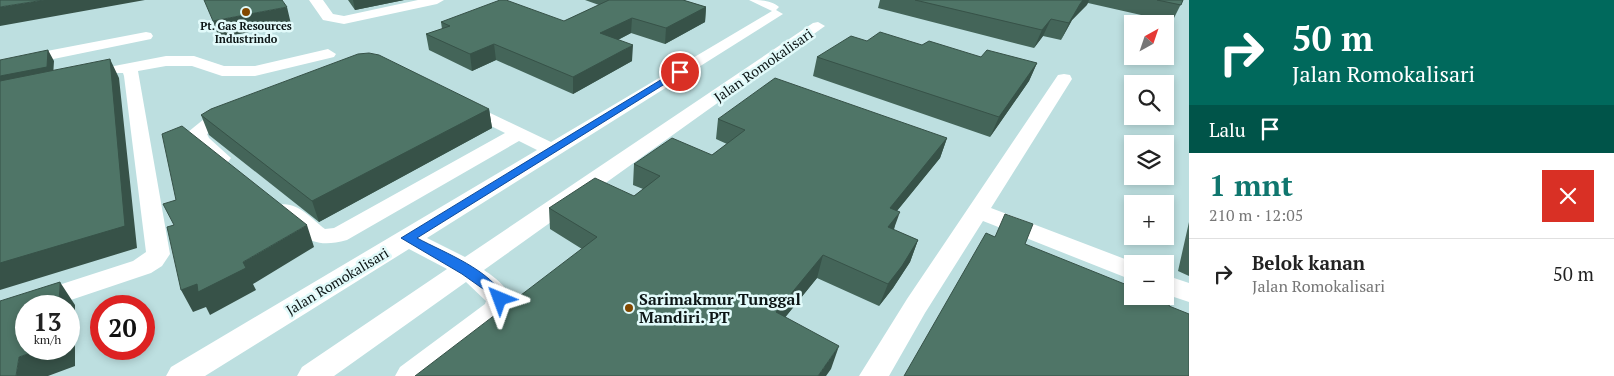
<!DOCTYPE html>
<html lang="id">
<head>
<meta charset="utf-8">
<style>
  :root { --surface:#fff; --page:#f6f6f6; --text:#222; --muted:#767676; --line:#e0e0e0; --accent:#0f766e }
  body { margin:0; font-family:"PT Serif",serif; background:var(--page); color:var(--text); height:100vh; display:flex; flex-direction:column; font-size:19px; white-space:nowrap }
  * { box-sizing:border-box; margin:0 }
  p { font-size:16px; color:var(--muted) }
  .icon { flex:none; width:28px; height:28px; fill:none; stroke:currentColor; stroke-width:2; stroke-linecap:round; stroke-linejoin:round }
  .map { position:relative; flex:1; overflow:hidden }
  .drawer { display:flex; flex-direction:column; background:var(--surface); width:425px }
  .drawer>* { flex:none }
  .hud { background:#00695c; color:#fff; overflow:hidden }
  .needle { width:32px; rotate:40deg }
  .controls { position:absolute; left:1124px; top:15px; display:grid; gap:10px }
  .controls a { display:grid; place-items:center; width:50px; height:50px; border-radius:0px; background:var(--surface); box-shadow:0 2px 8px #0003; font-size:25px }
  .speed { position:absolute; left:15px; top:295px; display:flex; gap:10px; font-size:25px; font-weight:700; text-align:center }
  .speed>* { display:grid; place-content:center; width:65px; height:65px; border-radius:50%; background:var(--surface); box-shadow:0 2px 8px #0003; line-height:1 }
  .speed small { font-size:12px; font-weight:400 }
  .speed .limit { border:8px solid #d22; background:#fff; color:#111 }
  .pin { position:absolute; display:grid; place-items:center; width:42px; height:42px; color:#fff; margin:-21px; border:2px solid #fff; border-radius:50%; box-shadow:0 1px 5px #0007 }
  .me { position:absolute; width:55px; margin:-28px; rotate:316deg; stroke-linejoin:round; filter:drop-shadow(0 0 4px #0008) }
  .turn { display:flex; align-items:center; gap:18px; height:105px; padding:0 20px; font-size:22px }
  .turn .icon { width:65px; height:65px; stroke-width:2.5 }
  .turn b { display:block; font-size:35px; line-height:42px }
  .then { display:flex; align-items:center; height:48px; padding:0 20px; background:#0003; gap:10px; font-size:19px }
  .round { display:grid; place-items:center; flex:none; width:52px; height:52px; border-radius:0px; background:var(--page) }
  .overview { display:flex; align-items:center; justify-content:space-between; height:85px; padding:0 20px }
  h1 { font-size:30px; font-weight:600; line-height:38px; color:var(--accent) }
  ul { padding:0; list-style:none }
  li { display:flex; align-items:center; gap:15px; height:70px; padding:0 20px; border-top:1px solid var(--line) }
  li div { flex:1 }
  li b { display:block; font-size:19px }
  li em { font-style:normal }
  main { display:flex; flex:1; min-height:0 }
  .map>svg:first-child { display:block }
  .built { fill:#bddfe0; fill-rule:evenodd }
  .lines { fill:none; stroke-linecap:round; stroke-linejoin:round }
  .minor { fill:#fff; fill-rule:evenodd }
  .wall { fill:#446559 }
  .shaded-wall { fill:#375248 }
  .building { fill:#4f7567; stroke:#375248 }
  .route { fill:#1a73e8; stroke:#114b97 }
  .poi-dot { fill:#824800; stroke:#e1fafa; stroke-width:2 }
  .labels { text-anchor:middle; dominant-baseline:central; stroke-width:5; stroke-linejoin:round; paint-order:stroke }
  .far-poi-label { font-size:11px; font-weight:bold; fill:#0c1515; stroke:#e1fafa }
  .street-label { font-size:14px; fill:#0c1515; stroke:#e1fafa }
  .near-poi-label { font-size:16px; font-weight:bold; fill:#0c1515; stroke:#e1fafa; text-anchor:start }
</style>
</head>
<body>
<main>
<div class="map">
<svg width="1189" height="376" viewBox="0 0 1189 376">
  <rect width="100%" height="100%" fill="#d3eded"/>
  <path class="built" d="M0,0H1189V376H0ZM1132,24H1165V56H1132ZM1132,84H1165V116H1132ZM1132,144H1165V176H1132ZM1132,204H1165V236H1132ZM1132,264H1165V296H1132ZM26,306H69V349H26ZM101,306H144V349H101Z"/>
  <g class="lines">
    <path class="minor" d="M309,0H323L333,14L344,16L418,0H444L437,4L344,24L323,20Z
      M749,0C760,0 771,0 779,7L776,10L783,14L427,238L465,257L813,23L818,22L825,26L484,270C501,282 518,294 506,316L431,376H395L400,367L485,304L486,301L466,282L334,376H297L302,367L447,269L409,249L205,376H166L171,367L537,150L519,141L347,240C311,250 304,236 278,215L275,210L278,205C296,200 311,218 325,229L334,228L505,133L459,110L456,106L459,102L465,101L551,142L772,11Z
      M146,32L151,33L153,36L151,39L0,70V60Z
      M328,49L336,54L334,57L255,76H222L192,66H166L138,71L170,254L162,266L151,273L53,306H26V315L0,324V304L133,261L146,252L124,76L123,73H109L107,70L109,67L166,56H194L224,66H255Z
      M1064,74L1070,75L1072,79L991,208L1138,264H1132V280L983,221L925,313L889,376H859L907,299L1058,75Z
      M231,110L237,111L240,115L237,119L207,134L209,138L231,158L228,162C211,167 192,148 188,132L204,119Z
      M1165,275L1189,283V302L1165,294Z"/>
  </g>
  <path class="wall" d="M348,0H404L355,10Z
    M585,0H683L706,7L705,22L665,44L631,33L618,40L632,61L573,94L496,60L472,71L429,50L426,34L442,29L441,22L564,21L599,5Z
    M880,0H1183L1172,22L1088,3L1072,20L1061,40L1043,36L1034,48L878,8Z
    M867,41L922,45L981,57L1037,63L1029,81L990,137L813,76L817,57Z
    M489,109L492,128L319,222L209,135L201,115Z
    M718,119L947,138L940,158L897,211L894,230L918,240L910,262L893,288L879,306L817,278L785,317L831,369L582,249L550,229L549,208L634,196L643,189L633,185L634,164L712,155L727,144L716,139Z
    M1189,222V276L1178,271Z"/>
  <path class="shaded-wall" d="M44,0H145L0,26V7Z
    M353,0H404L355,10Z
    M1083,0H1089L1087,5L1072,20L1061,40L1069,23L1080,4Z
    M287,7L291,24L219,38L213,21Z
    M706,7L705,22L665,44L666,28Z
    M632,18L631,33L600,49V33Z
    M1051,19L1043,36L1034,48L1042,30Z
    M494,44L496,60L472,71L470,54Z
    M633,45L632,61L573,94V77Z
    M48,50L54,61L53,77L0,88V76Z
    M110,59L119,78L137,248L0,290V263Z
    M1037,63L1029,81L990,137L999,117Z
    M489,109L492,128L319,222L312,201Z
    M947,138L940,158L882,229L890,208Z
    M900,212L892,234L888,227Z
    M307,225L314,247L253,284L256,290L210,315L206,307L193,312L181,290L243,262Z
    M918,240L910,262L893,288L879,306L888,284Z
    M823,255L817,278L771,335L776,312Z
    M60,282L75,305V366L48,376H16L19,357L42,349H69V306H59Z
    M839,346L831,369L826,376H818Z"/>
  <path class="building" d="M0,0H44L0,7Z
    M204,0H282L287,7L213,21Z
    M500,0H506L564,21L609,0H683L706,7L666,28L632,18L600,33L633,45L573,77L494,44L470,54L426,34L450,26L441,22Z
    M915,0H1083L1080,4L1069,23L1051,19L1042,30Z
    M1157,0H1183L1181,5Z
    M880,32L922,45L929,41L981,57L987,50L1037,63L999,117L817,57L851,36L867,41Z
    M48,50L47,67L0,76V60Z
    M369,53L379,55L489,109L312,201L201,115L211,109L358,54Z
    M110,59L125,226L0,263V81Z
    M775,78L947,138L890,208L900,212L888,227L918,240L902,266L888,284L823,255L776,312L839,346L818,376H415L597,237L549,208L595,178L634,196L660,176L634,164L672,138L712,155L745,130L718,119Z
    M182,126L307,225L243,262L246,268L198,292L197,284L181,290L167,227L174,225L163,204L176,200L162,134Z
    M1005,214L1033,224L1025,244L1132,287V296H1154L1170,303L1169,306L1189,314V376H904L986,233L995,237Z
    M60,282L59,306H26V349H42L19,357L16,376H0V301Z"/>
  <path class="route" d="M677,70L684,72L417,238C447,254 489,269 506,299L504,303H495L486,291L462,274L401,238Z"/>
  <g class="poi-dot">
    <circle cx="246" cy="12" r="5"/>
    <circle cx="629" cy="308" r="5"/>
  </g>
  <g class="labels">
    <g class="far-poi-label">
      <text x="246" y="26">Pt. Gas Resources<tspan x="246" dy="13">Industrindo</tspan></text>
    </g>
    <g class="street-label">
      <text transform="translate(763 65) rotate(-35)">Jalan Romokalisari</text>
      <text transform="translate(337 281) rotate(-31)">Jalan Romokalisari</text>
    </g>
    <g class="near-poi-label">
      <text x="639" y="299">Sarimakmur Tunggal<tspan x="639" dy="18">Mandiri. PT</tspan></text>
    </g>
  </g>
</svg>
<div class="controls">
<a><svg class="needle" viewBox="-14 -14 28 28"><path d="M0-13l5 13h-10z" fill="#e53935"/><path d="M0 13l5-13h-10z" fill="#767676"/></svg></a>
<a><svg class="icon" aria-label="search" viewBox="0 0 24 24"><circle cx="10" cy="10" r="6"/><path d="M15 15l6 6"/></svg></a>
<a><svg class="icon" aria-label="layers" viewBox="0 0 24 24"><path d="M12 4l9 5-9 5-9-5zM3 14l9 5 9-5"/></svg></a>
<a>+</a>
<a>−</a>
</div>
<div class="speed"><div>13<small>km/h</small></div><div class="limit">20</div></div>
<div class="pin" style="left:680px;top:72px;background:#d93025"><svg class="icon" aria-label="arrive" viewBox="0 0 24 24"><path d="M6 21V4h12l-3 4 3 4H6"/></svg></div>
<svg class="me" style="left:500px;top:299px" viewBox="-20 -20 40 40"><path d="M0-17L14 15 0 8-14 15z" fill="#1a73e8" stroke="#fff" stroke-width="4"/></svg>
</div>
<section class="drawer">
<div class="hud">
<div class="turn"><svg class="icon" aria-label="right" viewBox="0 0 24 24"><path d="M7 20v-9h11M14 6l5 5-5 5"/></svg><div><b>50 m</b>Jalan Romokalisari</div></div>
<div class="then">Lalu<svg class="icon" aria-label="arrive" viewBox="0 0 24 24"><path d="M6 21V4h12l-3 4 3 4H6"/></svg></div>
</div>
<div class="overview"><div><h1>1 mnt</h1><p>210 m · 12:05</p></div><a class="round" style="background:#d93025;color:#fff"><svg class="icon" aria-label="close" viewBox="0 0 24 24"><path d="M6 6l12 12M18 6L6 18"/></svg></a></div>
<ul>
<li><svg class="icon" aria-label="right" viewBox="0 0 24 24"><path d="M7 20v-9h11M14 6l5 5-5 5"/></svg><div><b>Belok kanan</b><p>Jalan Romokalisari</p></div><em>50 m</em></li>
</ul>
</section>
</main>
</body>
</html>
